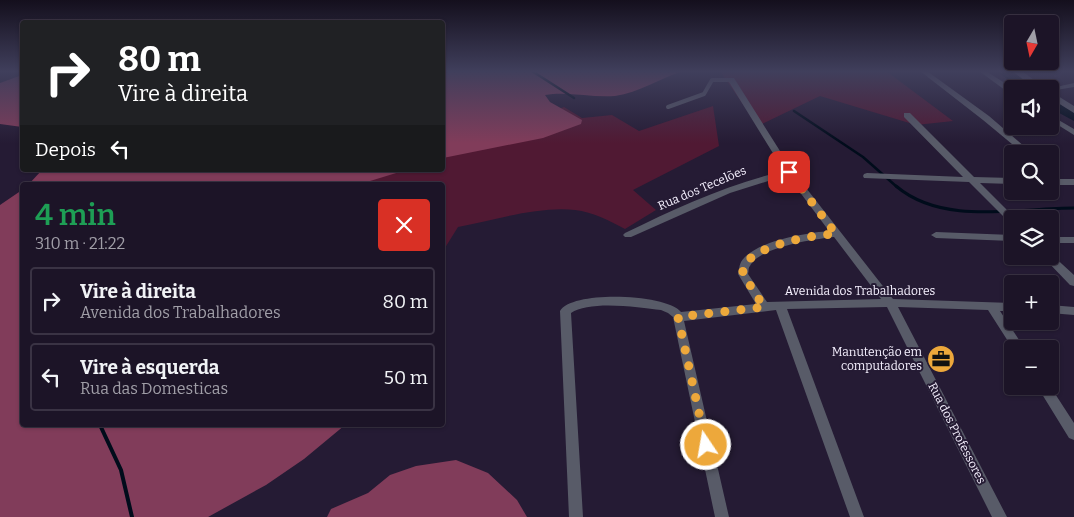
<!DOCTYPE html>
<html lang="pt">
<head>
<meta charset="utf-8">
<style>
  :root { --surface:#1c1427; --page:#251d2f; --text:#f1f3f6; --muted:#a09ea7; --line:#3a3344 }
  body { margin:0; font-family:Bitter,serif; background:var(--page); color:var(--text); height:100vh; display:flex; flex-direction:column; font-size:19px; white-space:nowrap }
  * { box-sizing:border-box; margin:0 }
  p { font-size:16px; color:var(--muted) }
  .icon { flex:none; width:28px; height:28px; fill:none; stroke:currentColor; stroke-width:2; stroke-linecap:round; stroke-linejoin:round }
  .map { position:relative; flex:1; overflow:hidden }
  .drawer { position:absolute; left:20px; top:182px; width:425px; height:245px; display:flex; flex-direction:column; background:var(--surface); border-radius:5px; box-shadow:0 1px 4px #0004,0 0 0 1px var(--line) }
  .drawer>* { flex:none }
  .banner { position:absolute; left:20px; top:20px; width:425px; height:152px; border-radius:5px; box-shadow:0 1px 4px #0004,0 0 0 1px var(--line); background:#202124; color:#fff; overflow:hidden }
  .needle { width:32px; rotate:189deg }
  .controls { position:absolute; left:1004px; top:15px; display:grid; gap:10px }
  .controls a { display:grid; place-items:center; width:55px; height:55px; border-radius:5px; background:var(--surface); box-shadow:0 1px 4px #0004,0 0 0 1px var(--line); font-size:25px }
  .pin { position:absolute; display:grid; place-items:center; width:42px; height:42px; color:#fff; margin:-21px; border-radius:10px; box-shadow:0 2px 8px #0006 }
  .me { position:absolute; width:55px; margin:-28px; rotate:348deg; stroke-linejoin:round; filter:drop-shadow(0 0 4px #0008) }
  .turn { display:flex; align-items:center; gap:18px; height:105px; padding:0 15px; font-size:22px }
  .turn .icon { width:65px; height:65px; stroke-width:2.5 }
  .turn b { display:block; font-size:35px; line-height:42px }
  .then { display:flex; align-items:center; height:48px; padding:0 15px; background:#0003; gap:10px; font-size:19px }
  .round { display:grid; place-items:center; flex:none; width:52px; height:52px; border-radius:5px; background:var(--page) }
  .overview { display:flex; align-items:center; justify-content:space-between; height:85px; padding:0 15px }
  h1 { font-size:30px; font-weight:600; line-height:38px; color:#1e9e55 }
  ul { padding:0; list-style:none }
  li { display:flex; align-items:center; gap:15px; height:68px; margin:0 10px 8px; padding:0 5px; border:2px solid var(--line); border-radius:5px }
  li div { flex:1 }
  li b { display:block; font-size:19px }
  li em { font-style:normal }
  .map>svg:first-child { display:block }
  .green { fill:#501933 }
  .forest { fill:#813c5a }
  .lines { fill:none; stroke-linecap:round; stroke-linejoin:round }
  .stream-far2 { stroke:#000c1b; stroke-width:2.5 }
  .stream-far1 { stroke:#000c1b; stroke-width:3 }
  .stream { stroke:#000c1b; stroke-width:4 }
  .river { fill:#000c1b; fill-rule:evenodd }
  .service { stroke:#585b68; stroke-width:4 }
  .minor { fill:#585b68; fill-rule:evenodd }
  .tertiary { fill:#585b68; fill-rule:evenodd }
  .route { stroke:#eda83b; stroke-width:9; stroke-dasharray:0 16.2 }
  .labels { text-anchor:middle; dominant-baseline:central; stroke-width:4; stroke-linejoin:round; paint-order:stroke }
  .street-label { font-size:12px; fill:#f6f1ff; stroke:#251b34 }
  .poi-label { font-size:12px; fill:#f6f1ff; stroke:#251b34; text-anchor:end }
</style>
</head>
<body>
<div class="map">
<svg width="1074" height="517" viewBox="0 0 1074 517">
  <rect width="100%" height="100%" fill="#251b34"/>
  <path class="green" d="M720,71H886L953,121L916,125L820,96L758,126Z
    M713,106L719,146L633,190L656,210L625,229C610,221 593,212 575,210C540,206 493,220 458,227L443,251L442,185H347L387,170H442L443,149L564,107L582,118L612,115L639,131Z"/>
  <path class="forest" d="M443,71H683C660,78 639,93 615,96C592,98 568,91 545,95L550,102L582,120L581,124L543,138L443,158Z
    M22,75V127L0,124V83Z
    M42,170H406L357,185H28Z
    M22,190V425H345L304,459L266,485L208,517H0V205Z
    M456,460L488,473L517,500L527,517H327L331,509L368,493L390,475L416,466Z"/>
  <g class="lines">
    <path class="stream-far2" d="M532,71L574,98
      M794,111L863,157L897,187"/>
    <path class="stream-far1" d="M896,186C943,226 1017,208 1074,208"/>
    <path class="stream" d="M100,425L121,470L132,517"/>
    <path class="river" d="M996,71H1012L1038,89H1021Z
      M1050,98L1074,111V121L1050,108Z"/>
    <path class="service" d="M668,107L704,94L712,80H727"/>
    <path class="minor" d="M920,71H927L989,116L1033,154H1024L983,120Z
      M979,71H986L1014,89L1012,93H1009Z
      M724,78H734L792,170L893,299L1012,303V311H1000L1025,349H1013L988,310L898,307L1007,517H992L887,307L787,309L864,517H850L776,310L684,321L729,517H715L673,317L668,313L661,310C639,307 589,300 571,313L583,517H569L560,311C572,290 667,294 681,312L756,304L738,274C739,270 739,266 741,262C754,241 806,233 829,231L787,175L730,193L631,237H625L623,235L625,233C676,208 728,184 784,171L729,82L723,80ZM834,237L881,299L767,302L748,274C749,271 748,268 750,266C759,247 815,239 834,237Z
      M1074,83V87L1050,91V89H1047Z
      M904,113H910L974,177L1012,178V184L980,183L1015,218L1012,219V223L1009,222L969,182L864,178L863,176L864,174L867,173L963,177L904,117Z
      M1050,115L1074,129V135L1050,120Z
      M1050,179H1074V185H1050Z
      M936,232L1012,235V241L936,238L931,235Z
      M1050,237H1074V243H1050Z
      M1050,253L1074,275V286L1070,285L1045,259L1044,256H1050Z
      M1050,305L1074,307V315L1050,313Z
      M1037,386H1050L1074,423V440L1069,438Z"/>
    <path class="tertiary" d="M1012,71H1022L1046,89H1036Z
      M1050,91L1074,106V113L1050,98Z"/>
  </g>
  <linearGradient id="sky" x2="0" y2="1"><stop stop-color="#140f1d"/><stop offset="0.5" stop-color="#403f5c"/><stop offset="1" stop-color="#403f5c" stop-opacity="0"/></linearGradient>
  <rect width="1074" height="143" fill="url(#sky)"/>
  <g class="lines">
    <path class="route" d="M706,445L678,317L764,307L743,274C739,247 816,234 836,234L789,172"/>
  </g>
  <defs>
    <g id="office-disc" transform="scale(1.4375)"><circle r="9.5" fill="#eda83b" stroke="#251b34"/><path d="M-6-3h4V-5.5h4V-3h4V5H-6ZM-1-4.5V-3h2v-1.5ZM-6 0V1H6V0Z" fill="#111"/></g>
  </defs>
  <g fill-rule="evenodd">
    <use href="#office-disc" x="941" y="359"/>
  </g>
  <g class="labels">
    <g class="street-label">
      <text transform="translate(702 188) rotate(-23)">Rua dos Tecelões</text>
      <text x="860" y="291">Avenida dos Trabalhadores</text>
      <text transform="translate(957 433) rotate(63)">Rua dos Professores</text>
    </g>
    <g class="poi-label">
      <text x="922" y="352">Manutenção em<tspan x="922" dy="14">computadores</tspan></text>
    </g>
  </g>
</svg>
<div class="controls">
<a><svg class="needle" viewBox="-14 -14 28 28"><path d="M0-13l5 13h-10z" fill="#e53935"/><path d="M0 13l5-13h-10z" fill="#a09ea7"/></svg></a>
<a><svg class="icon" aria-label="sound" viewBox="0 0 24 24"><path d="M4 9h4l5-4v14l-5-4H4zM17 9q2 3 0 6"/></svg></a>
<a><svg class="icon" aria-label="search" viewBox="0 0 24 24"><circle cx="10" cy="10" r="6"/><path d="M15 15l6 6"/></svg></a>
<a><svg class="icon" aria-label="layers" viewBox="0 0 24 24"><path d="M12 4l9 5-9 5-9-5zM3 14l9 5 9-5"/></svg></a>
<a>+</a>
<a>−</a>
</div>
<div class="pin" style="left:789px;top:172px;background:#d93025"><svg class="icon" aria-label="arrive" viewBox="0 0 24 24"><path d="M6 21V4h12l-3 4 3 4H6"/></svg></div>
<svg class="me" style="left:706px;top:445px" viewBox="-20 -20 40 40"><circle r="17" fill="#eda83b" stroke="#fff" stroke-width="3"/><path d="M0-11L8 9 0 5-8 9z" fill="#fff"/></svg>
<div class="banner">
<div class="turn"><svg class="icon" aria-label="right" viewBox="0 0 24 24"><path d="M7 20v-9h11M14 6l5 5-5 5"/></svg><div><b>80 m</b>Vire à direita</div></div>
<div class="then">Depois<svg class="icon" aria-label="left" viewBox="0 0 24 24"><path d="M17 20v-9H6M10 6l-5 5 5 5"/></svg></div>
</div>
<section class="drawer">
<div class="overview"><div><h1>4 min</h1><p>310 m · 21:22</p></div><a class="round" style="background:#d93025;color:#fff"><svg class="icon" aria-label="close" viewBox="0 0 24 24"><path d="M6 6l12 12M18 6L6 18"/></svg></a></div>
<ul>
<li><svg class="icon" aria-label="right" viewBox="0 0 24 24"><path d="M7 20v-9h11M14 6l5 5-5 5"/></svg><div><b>Vire à direita</b><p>Avenida dos Trabalhadores</p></div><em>80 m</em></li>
<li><svg class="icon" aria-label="left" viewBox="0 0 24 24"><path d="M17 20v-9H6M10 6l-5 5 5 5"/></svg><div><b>Vire à esquerda</b><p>Rua das Domesticas</p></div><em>50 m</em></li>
</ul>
</section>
</div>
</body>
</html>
